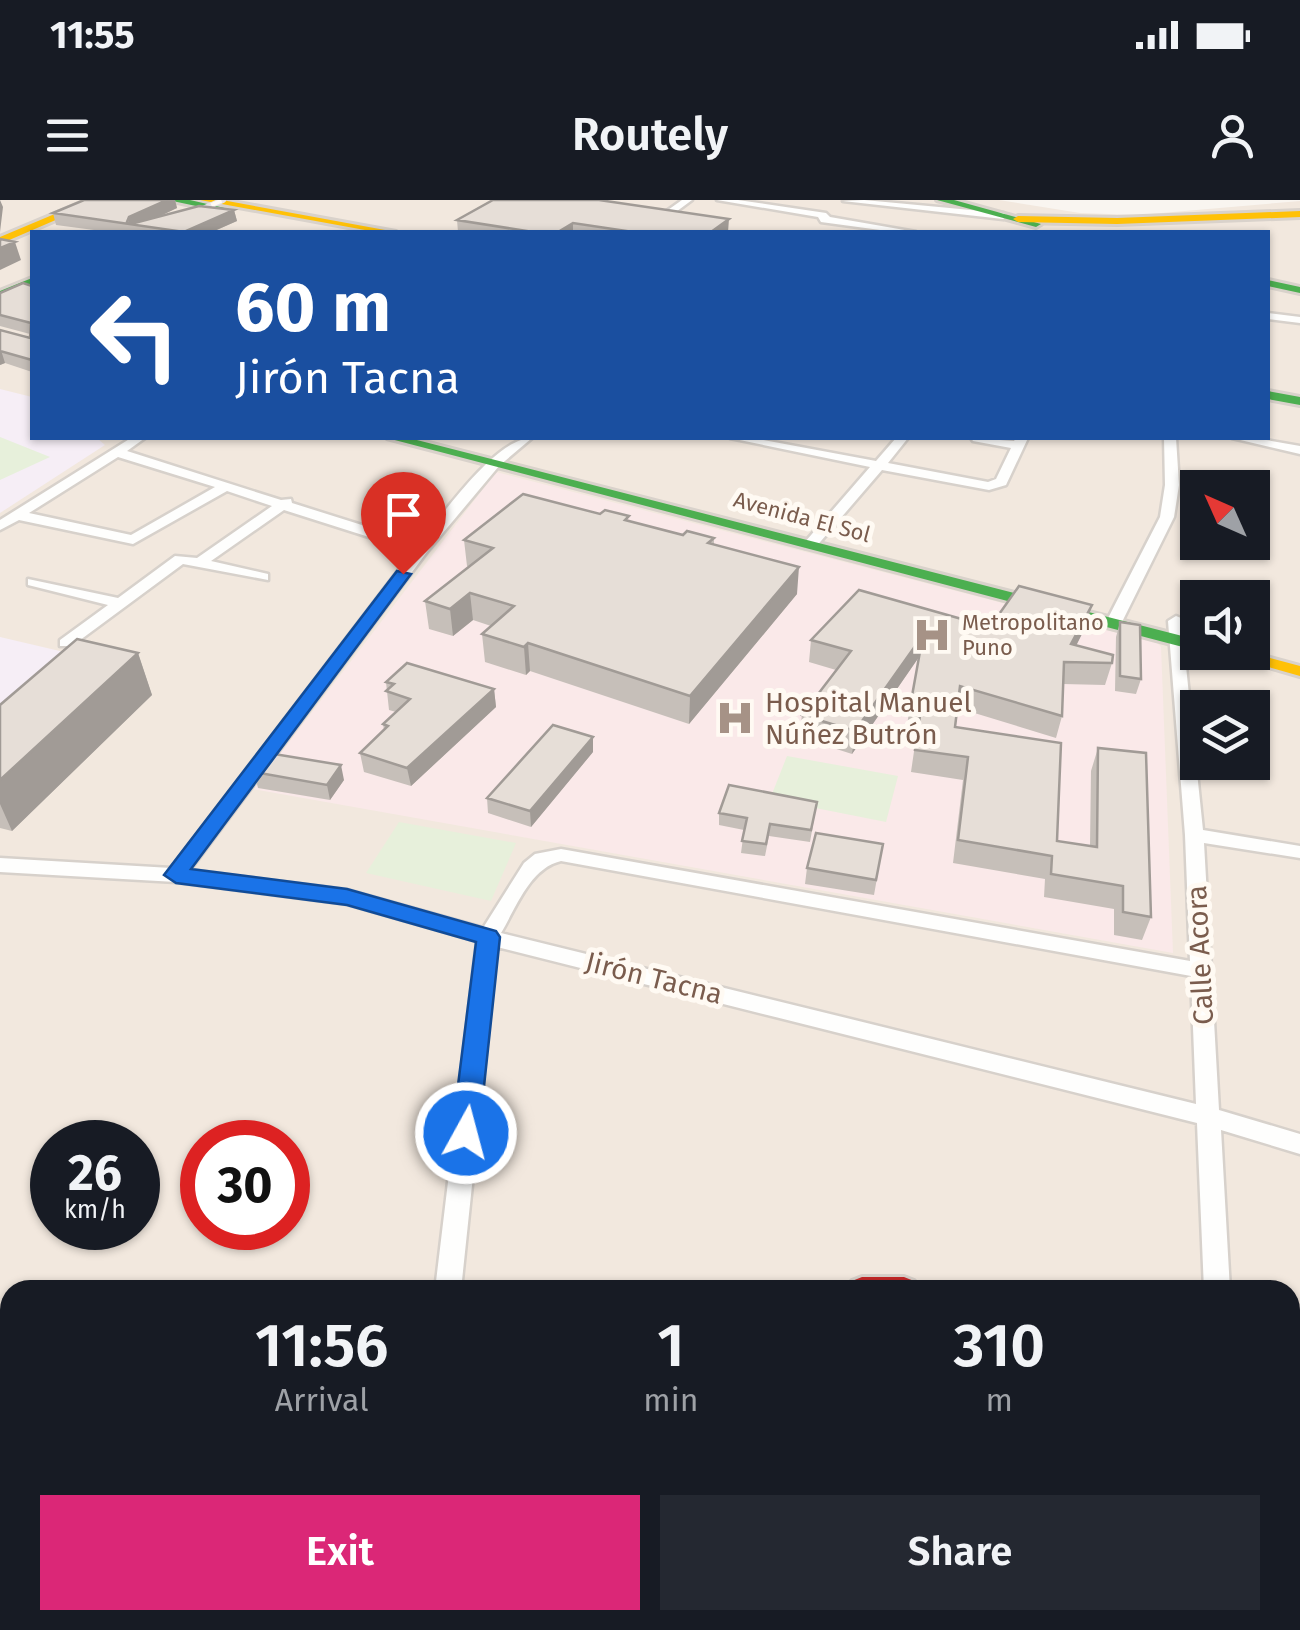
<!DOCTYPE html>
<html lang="en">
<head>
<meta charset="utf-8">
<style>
  :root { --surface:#171b24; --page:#242831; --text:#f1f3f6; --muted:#9ea1a6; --accent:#db2777 }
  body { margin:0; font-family:"Fira Sans",sans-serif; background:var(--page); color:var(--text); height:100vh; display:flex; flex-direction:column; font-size:38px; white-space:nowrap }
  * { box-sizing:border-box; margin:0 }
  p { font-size:32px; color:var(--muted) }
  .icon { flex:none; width:55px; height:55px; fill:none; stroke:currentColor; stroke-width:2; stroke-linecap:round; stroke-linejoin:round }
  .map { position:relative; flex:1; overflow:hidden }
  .drawer { position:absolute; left:0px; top:1080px; width:1300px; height:350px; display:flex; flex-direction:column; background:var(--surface); border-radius:30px 30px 0 0; box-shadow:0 2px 8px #0004 }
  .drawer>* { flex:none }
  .banner { position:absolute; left:30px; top:30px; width:1240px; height:210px; border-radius:0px; box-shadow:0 2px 8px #0004; background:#1a4fa0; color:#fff; overflow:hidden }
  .needle { width:65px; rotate:315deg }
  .fabs { position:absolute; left:1180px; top:270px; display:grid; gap:20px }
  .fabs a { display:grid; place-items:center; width:90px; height:90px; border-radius:0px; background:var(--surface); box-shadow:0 2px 8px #0004; font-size:50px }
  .speed { position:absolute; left:30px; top:920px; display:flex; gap:20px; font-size:50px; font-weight:700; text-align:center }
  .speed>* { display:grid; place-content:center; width:130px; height:130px; border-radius:50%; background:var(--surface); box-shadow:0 2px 8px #0004; line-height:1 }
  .speed small { font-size:25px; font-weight:400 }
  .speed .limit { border:15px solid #d22; background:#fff; color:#111 }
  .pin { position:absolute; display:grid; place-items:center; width:85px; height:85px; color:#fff; margin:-102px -42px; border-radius:50% 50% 50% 0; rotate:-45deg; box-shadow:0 0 10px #0007 }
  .pin .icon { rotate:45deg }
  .me { position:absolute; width:110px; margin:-55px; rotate:7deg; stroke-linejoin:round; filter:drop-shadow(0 0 8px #0008) }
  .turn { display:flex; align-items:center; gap:35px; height:210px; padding:0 40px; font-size:45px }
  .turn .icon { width:130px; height:130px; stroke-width:2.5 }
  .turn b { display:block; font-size:70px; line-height:85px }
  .eta { display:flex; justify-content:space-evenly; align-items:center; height:170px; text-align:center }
  .eta b { font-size:60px; font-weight:600; line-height:70px }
  .cta { display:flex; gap:20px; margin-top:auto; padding:20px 40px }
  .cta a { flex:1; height:115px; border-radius:0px; background:var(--accent); color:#fff; font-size:40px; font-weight:600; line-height:115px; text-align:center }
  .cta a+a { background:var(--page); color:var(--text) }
  .status { display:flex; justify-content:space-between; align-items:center; height:70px; padding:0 50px; background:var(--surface); direction:ltr }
  .status svg { height:28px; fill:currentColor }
  header { display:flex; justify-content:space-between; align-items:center; height:130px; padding:0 40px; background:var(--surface); font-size:45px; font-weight:600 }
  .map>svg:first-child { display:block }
  .residential { fill:#f2e8de; fill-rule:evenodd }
  .education { fill:#f6eef6 }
  .medical { fill:#fae9e9 }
  .green { fill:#e7f0db }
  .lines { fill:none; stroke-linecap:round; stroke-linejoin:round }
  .street-casing { stroke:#d7d1cb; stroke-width:5 }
  .fast-casing { stroke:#d9d2cb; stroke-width:6 }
  .slow-casing { stroke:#d9d2cb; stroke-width:6 }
  .jam-casing { stroke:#d9d2cb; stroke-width:6 }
  .street { fill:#fefefd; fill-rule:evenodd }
  .fast { fill:#4caf50; fill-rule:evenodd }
  .slow { fill:#ffc107; fill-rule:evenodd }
  .jam { fill:#c62828; fill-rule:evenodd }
  .rail-casing { stroke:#e6e3e7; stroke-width:6 }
  .rail { stroke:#fffaf3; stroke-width:4; stroke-dasharray:11; stroke-linecap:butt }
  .wall { fill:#c6bfb9 }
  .shaded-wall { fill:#a19b96 }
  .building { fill:#e6ded7; stroke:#a19b96; stroke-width:2.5 }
  .route { fill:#1a73e8; stroke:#114b97; stroke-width:2.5 }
  .labels { text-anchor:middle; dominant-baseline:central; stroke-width:10; stroke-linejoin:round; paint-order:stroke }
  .far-street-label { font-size:22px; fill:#7a5c4d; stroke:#fffaf3 }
  .far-poi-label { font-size:22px; fill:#7a5c4d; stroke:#fffaf3; text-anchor:start }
  .poi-label { font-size:28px; fill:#7a5c4d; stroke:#fffaf3; text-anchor:start }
  .street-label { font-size:28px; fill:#7a5c4d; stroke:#fffaf3 }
</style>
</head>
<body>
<div class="status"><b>11:55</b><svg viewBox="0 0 49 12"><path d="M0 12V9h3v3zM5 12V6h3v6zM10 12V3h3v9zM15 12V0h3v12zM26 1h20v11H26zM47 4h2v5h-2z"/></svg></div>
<header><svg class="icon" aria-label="menu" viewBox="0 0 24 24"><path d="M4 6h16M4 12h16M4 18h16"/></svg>Routely<svg class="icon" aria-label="person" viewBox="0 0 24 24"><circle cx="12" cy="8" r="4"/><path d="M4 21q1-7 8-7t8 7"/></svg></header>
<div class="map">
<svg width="1300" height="1430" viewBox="0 0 1300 1430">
  <rect width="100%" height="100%" fill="#f9f5f0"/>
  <path class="residential" d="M0,0H999L1080,13L1138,15L1300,1V1430H0ZM32,32H1268V238H32ZM1198,288H1252V342H1198ZM1198,398H1252V452H1198ZM1198,508H1252V562H1198ZM52,942H138V1028H52ZM202,942H288V1028H202ZM10,1090H1290V1420H10Z"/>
  <path class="education" d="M0,189L32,197V238H97L105,245L0,313Z
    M0,437L111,463L0,560Z"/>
  <path class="medical" d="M496,272L1157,443L1161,447L1173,753L253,589Z"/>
  <path class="green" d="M0,237L50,257L0,280Z
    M787,556L898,576L886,622L770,599Z
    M399,622L516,643L491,701L366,673Z"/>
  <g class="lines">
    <g class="street-casing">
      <path id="street" d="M682,0H692L657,26H651V22Z
        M717,0H738L826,13L830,17L916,32H895L821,22L818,17Z
        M864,0L1003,13L1008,16L1003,19L843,1Z
        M1268,113L1300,117V123L1268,119Z
        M131,238H145L127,251L281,300L291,299L292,303L419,343C443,315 495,238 532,238L499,266L427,352L190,670L347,690L483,728L524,663L535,654L561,649L1190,761L1185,635L1168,421L1176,416L1181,418L1203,630L1300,646V658L1204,643L1219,910L1300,934V954L1221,930L1230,1090H1204L1197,923L497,747L461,1090H435L477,741L347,704L176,682L0,672V658L171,668L413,351L284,310L211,361L268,374V380L183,364L72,446H60V440L108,405L28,385V379L118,398L175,356L197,358L272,306L227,291L133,344L19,320L0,330V320ZM118,257L215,287L131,335L29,313ZM561,661L1191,776L1196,904L501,733C516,708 530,668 561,661Z
        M730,238H753L876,261L896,238H908L888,263L988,282L996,279L1011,248L973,241L971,238L1014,241L1016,238H1028L1006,285L989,290L882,270L815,348H805V342L870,267Z
        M1164,238H1176L1179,285L1174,317L1121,424L1118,427H1108L1105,424L1160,317L1165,285Z
        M1232,238H1255L1300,246V254Z
        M10,1289L11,1420L0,1424V1294Z
        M394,1420H426L425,1430H393Z
        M1228,1420H1260L1261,1430H1229Z"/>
    </g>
    <g class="fast-casing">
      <path id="fast" d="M168,0H190L229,9L224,12Z
        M937,0H954L1041,24L1036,27Z
        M32,78V85L0,98V91Z
        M1268,80L1300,87V93L1268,86Z
        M1268,191L1300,197V205L1268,199Z
        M387,238H409L1198,440V451Z
        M1290,1109L1300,1111V1139L1290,1137Z
        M10,1147V1175L0,1176V1148Z"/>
    </g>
    <g class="slow-casing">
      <path id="slow" d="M88,0H102L0,44V37Z
        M200,0H222L396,32H376Z
        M1300,11V17L1117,24L1018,22L1013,19L1018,16L1117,18Z
        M1216,452H1248L1300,466V476Z"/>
    </g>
    <g class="jam-casing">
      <path id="jam" d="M862,1077H904L914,1081L919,1090H847L852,1081Z"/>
    </g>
    <use href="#street" class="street"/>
    <use href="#fast" class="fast"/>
    <use href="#slow" class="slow"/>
    <use href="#jam" class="jam"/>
    <g class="rail-casing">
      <path id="rail" d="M151,32L223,0"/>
    </g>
    <use href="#rail" class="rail"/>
  </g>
  <path class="wall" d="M84,0H175L177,8L156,18L234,10L237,21L212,32H109L56,25L53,13Z
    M493,0L728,32H458L457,20Z
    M32,86V172L5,163L0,165V130L30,138V134L0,126V93Z
    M629,321L683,335L714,338V345L797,394L689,524L530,471L526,475L485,462L482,434L491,426L473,420L453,436L429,429L425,401L469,367L467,366L464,340Z
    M1120,422L1141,479L1136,494L1115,491L1116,437Z
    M1086,426L1076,445L1112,463L1105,485L1063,484L1062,516L1056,538L958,508L955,527L1057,641L1090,646L1091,571L1098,548L1151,717L1142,740L1114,735V709L1044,697L1045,679L953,663L963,580L911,572L917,531L906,530L919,457L852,554L799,537L802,515L836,470L809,462L811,440L990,427Z
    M138,453L152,495L12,631L0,628V505Z
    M386,482L494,489L496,507L411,586L364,572L360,553L384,530L383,524L396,512L389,510Z
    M593,552L531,627L488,613L487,598Z
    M254,572L344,580L330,600L258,588Z
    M817,602L810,642L769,636L765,656L741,653L744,630L719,625V613Z
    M883,644L874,695L805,684L807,668Z"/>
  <path class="shaded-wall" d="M0,0L3,7L0,32Z
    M167,0H175L177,8L139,26L128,24L129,17Z
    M234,10L237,21L212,32H184Z
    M729,19L728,32H711Z
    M573,23V32H558Z
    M15,42L21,60L0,70V48Z
    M1,150L5,163L0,165V151Z
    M799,367L797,394L689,524L690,496Z
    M470,393L473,420L453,436L450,409Z
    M1092,405L1086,426L1068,462L1071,444Z
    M923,435L919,457L852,554L855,531Z
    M528,443L530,471L526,475L524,447Z
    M138,453L152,495L12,631L0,604V580Z
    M494,489L496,507L411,586L407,568Z
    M593,537V552L531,627L530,611Z
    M341,565L344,580L330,600L327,585Z"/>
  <path class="building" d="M84,0H167L129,17L127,22L131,24L199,6L234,10L184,32L53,13Z
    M493,0H599L729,19L711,32H633L573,23L558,32H533L457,20Z
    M0,39L15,42L0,48Z
    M23,83L32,86V160L0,151V130L30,138L31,123L0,115V93Z
    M523,294L600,314L605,310L629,316L625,320L683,335L687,331L714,338L708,343L799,367L690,496L528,443L524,447L482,434L514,406L470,393L450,409L425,401L493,348L464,340Z
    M1019,386L1092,405L1071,444L1113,455L1112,463L1064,462L1062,516L960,486L955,527L1061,543L1057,641L1097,647L1098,548L1146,553L1151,717L1123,712V686L1051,674L1052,656L958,640L968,557L915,550L921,509L910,507L923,435L855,531L802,515L851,451L811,440L859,390L990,427Z
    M1120,422L1140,425L1141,479L1120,476Z
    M77,439L138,453L0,580V505Z
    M407,463L494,489L407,568L360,553L388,526L383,524L410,499L386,491L394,484L386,482Z
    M553,525L593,537L530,611L487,598Z
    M268,553L341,565L327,585L254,572Z
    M729,585L817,602L811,630L770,624L766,644L742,641L747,618L719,613Z
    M816,633L883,644L876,680L807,668Z"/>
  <path class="route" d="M397,371L411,374L191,669L347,689L496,731L500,737L479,933L475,941L466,944L456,941L452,933L476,742L347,705L176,683L164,675Z"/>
  <defs>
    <g id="hospital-bare" transform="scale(3)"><path d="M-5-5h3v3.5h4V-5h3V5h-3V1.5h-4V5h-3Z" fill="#a69286" stroke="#fffaf3" stroke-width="2.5" paint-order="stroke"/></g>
  </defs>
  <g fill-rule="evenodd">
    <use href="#hospital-bare" x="932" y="435"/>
    <use href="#hospital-bare" x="735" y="518"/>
  </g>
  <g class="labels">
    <g class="far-street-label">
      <text transform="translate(802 317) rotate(15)">Avenida El Sol</text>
    </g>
    <g class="far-poi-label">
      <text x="962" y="422">Metropolitano<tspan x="962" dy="25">Puno</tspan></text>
    </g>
    <g class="poi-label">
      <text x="765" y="502">Hospital Manuel<tspan x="765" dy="32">Núñez Butrón</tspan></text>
    </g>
    <g class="street-label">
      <text transform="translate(1200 755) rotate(-93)">Calle Acora</text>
      <text transform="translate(654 778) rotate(14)">Jirón Tacna</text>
    </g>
  </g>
</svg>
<div class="fabs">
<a><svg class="needle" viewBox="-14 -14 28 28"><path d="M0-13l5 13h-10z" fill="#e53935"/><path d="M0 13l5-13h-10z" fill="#9ea1a6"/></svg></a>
<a><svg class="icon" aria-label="sound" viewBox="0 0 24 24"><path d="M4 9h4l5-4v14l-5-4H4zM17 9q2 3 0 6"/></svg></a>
<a><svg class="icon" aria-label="layers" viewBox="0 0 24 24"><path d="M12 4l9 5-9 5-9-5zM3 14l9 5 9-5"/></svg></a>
</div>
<div class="speed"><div>26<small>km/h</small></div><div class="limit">30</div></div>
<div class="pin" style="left:403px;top:374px;background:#d93025"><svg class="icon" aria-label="arrive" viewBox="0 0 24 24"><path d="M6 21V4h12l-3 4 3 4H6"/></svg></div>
<svg class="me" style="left:466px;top:933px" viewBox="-20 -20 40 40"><circle r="17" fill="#1a73e8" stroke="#fff" stroke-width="3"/><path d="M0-11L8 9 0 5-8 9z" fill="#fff"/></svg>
<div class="banner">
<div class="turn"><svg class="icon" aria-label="left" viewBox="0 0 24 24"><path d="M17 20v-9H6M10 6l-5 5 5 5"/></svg><div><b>60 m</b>Jirón Tacna</div></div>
</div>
<section class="drawer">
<div class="eta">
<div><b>11:56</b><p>Arrival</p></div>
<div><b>1</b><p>min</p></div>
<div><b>310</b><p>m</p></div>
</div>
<div class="cta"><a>Exit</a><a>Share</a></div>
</section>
</div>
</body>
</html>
